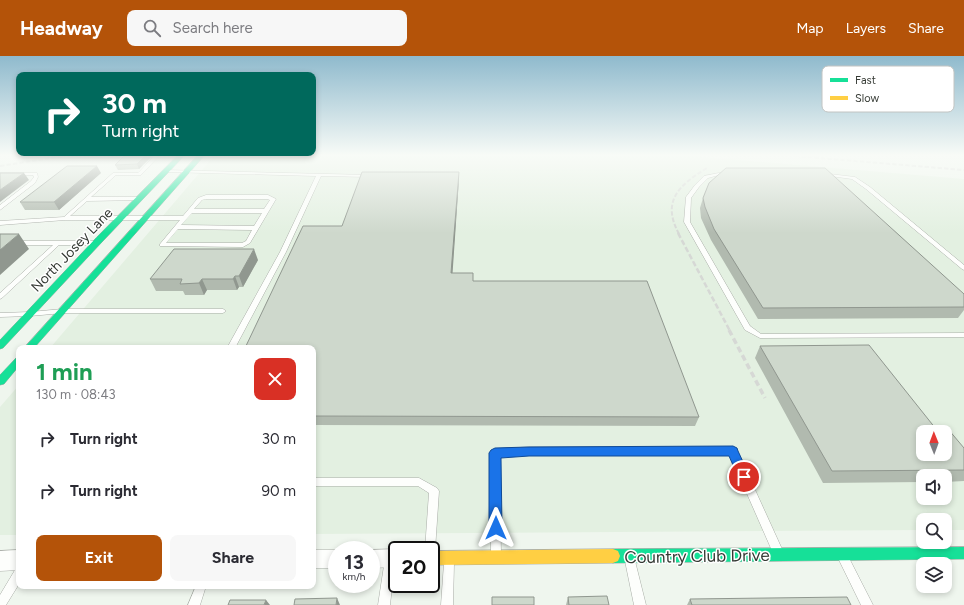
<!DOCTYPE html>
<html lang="en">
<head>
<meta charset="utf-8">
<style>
  :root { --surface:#fff; --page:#f7f7f7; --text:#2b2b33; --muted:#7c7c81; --accent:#b45309 }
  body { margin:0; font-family:Figtree,sans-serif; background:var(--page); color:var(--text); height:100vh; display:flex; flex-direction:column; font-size:15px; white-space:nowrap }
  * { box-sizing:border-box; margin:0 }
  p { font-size:13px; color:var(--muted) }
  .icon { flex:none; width:22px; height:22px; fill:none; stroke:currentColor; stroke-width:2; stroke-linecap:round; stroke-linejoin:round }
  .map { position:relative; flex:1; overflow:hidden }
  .panel { position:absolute; left:16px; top:289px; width:300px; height:244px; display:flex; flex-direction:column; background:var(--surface); border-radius:8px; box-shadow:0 2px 6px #0003 }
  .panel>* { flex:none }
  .hud { position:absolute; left:16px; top:16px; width:300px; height:84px; border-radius:8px; box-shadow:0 2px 6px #0003; background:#00695c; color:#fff; overflow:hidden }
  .needle { width:26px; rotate:359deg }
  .fabs { position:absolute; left:916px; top:369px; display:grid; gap:8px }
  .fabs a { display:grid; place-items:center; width:36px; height:36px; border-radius:8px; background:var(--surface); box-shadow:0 2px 6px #0003; font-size:20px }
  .speed { position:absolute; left:328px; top:485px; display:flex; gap:8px; font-size:20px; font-weight:700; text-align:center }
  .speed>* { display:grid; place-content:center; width:52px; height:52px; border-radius:50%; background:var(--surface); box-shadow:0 2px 6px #0003; line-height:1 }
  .speed small { font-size:10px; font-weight:400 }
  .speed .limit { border:2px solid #111; border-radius:6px; background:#fff; color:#111 }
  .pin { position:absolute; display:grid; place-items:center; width:34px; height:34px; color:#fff; margin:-17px; border:2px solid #fff; border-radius:50%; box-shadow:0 1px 4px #0007 }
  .me { position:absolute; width:44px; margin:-22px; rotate:0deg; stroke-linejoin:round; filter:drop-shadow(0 0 3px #0008) }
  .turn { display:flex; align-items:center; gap:14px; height:84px; padding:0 20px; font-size:18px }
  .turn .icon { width:52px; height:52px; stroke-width:2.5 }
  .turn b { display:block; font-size:28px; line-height:34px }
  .round { display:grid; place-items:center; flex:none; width:42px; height:42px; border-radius:8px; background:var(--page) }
  .headline { display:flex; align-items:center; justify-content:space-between; height:68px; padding:0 20px }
  h1 { font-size:24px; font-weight:700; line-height:30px; color:#1e9e55 }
  .primary-button { display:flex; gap:8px; margin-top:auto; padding:8px 20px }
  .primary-button a { flex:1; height:46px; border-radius:8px; background:var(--accent); color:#fff; font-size:16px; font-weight:700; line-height:46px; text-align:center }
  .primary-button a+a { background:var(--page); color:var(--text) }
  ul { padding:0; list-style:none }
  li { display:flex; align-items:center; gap:12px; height:52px; padding:0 20px }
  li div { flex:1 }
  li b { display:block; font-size:15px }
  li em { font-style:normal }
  header { display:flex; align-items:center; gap:24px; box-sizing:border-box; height:56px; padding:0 20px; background:var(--accent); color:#fff }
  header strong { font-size:19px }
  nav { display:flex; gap:22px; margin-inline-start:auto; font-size:14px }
  .search { width:280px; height:36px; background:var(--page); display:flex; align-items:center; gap:10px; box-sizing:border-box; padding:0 14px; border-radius:8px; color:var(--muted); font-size:15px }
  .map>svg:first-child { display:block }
  .built { fill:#e3f0e1; fill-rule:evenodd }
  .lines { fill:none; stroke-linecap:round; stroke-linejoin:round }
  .lane-casing { stroke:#a8aca6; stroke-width:1 }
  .street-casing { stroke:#a8aca6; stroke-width:1 }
  .fast-casing { stroke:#a8aca6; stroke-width:1 }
  .slow-casing { stroke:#a8aca6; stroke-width:1 }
  .lane { fill:#fdfefc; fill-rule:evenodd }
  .street { fill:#fdfefc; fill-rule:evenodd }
  .fast { fill:#16e098; fill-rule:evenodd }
  .slow { fill:#ffcf43; fill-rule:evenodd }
  .rail-far2 { stroke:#d6d8d5; stroke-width:2; stroke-dasharray:4.5 2; stroke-linecap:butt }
  .rail-far1 { stroke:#d6d8d5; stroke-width:2.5; stroke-dasharray:5.5 2.5; stroke-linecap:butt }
  .rail { stroke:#d6d8d5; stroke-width:3.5; stroke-dasharray:6 3.5; stroke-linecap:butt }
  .wall { fill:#b1baaf }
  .shaded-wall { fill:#90978f }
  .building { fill:#ced8cc; stroke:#90978f; fill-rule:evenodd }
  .route { fill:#1a73e8; stroke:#114b97 }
  .labels { text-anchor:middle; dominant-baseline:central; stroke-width:3; stroke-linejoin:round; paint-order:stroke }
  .street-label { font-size:14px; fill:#353a34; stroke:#fff }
  .near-street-label { font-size:17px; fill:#353a34; stroke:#fff }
  .key { fill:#fff; stroke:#c2c4c2; stroke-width:1 }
  .key-label { font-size:11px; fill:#353a34 }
</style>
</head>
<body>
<header>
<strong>Headway</strong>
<div class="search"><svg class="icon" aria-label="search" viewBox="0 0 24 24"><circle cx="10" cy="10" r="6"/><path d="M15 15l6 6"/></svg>Search here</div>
<nav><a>Map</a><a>Layers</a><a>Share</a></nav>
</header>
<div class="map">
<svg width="964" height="549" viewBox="0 0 964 549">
  <rect width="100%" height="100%" fill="#eff6ee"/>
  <path class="built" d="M214,100H690L964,123V474H945V464H923V474L313,478V292H50ZM923,376H945V398H923ZM923,420H945V442H923Z
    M19,329V479H0V351Z"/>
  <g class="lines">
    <g class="lane-casing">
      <path id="lane" d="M154,100H159L141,119H116L91,141H139L141,142V144L87,145L70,160H183L198,142L206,139H268L276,143L250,187L243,191L160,190V188L180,164H65L0,169V165L64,161L113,117H138ZM206,143H267L270,144L264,153H194L202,144ZM192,157H262L254,170L181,169ZM178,173L252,174L246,185L242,187H166Z
        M165,114L369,119L371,120L369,121L321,120L286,196L235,292H227L280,196L316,120L167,116H165Z
        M0,117H37L38,121L35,127L0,154V149L31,125L34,121L33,119H0Z
        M719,117H728L730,118L728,119H719L708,122L699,131L691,142L690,166L750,270L761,278L964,277V281L760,282L745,274L684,166L686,141L695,129L704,120Z
        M821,117L855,121L870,131L964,209V214L962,213L866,133L852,123L823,119H821Z
        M0,185H96L99,187L96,189H59L2,242L0,243V237L53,189H0Z
        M63,253H223L226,255L223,257H63L30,260L0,261V257L30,256Z
        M529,391H733L736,392L782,493L781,497L777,498L773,497L730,399H529L499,400L501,497L500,501L496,502L492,501L491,497V397L492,394L495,393Z
        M313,422H419L437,432L439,435L435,494L434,498L431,499V494H425L429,437L418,430H313Z
        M390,498L394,499L395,503L390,549H378L385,503L386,499Z
        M844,499L848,500L873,549H861L839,504L840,500Z
        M630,500L634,501L646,549H634L625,505L626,501Z
        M449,502L453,503L454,507L453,549H441L444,507L445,503Z
        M19,513V528L6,549H0V539L15,514Z
        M196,530H206L200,549H188Z"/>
    </g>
    <g class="street-casing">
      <path id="street" d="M397,493L401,494H397V511L371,512L370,494Z
        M19,494V514L0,515V495Z
        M313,494H338L337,512H313Z"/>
    </g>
    <g class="fast-casing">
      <path id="fast" d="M177,100H184L102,186L3,292L0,293V284L96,182Z
        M197,100H204L34,292H24Z
        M19,301V310L4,328L0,329V319L16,302Z
        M964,491V503L613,507L608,505L606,500L608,495L613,493Z"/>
    </g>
    <g class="slow-casing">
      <path id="slow" d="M613,493L618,495L620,500L618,505L613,507L431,509V495Z"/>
    </g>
    <use href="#lane" class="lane"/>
    <use href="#street" class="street"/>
    <use href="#fast" class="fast"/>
    <use href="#slow" class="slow"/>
    <path class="rail-far2" d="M795,100L964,114
      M0,110L64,100
      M679,178C661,145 679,129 707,112"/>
    <path class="rail-far1" d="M678,177L730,275"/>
    <path class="rail" d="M729,274L765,342"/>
  </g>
  <path class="wall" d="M124,100H152L139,113L118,114L115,109Z
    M459,116V123L452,217L473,225L699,361L695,370L313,369V292L342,170Z
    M101,117L59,154H25L20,146Z
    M703,142L964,238V254L958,262L758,263L711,184L701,162L700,152Z
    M258,204L243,231H239L237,234H207L204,239H185L183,235H156L150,223Z
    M760,290L936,373L964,392V425L945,426V420H923V426L823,427L755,302Z
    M568,541L609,549H566Z
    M690,543L851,549H687Z"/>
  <path class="shaded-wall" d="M145,100H152L139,113L137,108Z
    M97,110L101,117L59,154L54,146Z
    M459,116V123L452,225L451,217Z
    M24,117L29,124L0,146V134Z
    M19,178L29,193L0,219V194Z
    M254,193L258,204L243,231L239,220Z
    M235,220L239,231L237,234L233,223Z
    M202,223L207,234L204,239L199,227Z
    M337,542L340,549H336Z
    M266,544L270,549H264Z"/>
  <path class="building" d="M124,100H145L137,108L115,109Z
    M67,110H97L54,146H20Z
    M726,112H825L964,238V251L763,252L714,173L705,151L703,142L709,127Z
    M362,116H459L451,217H473V225H647L699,361L313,360V292H245L303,170H342Z
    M0,117H24L0,134Z
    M0,178H19L0,194Z
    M174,193H254L239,220H235L233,223H202L199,227L180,228L182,223H150Z
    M869,289L936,373H948L964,392V414L832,415L760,290ZM923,376H945V398H923Z
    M607,540L609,549H569L568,541Z
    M492,541H534V549H492Z
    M847,541L851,549H692L690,543Z
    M337,542L336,549H294L295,543Z
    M230,544H266L264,549H228Z"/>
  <linearGradient id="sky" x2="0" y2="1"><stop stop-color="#8fbacd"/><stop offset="0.56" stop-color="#f8fbf7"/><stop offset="1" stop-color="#f8fbf7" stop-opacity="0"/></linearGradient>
  <rect width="964" height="177" fill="url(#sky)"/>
  <path class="route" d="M733,390L737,392L738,395L750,421L749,425L744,426L740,425L729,400H529L501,402L502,472L500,476L496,478L491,476L489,472V397L491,394L495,392L529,391Z"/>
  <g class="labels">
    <g class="street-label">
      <text transform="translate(72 194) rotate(-46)">North Josey Lane</text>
    </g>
    <g class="near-street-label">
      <text transform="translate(697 500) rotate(-1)">Country Club Drive</text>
    </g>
  </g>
  <rect x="822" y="10" width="132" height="46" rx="6" class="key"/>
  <rect x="830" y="22" width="18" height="4" fill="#16e098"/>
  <rect x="830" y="40" width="18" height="4" fill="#ffcf43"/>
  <g class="key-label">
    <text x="855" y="28">Fast</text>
    <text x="855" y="46">Slow</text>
  </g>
</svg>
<div class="fabs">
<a><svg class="needle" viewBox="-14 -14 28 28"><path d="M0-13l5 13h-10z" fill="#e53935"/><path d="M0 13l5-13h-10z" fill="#7c7c81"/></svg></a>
<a><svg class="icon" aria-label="sound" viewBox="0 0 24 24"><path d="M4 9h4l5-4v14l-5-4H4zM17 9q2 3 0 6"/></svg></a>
<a><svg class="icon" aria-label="search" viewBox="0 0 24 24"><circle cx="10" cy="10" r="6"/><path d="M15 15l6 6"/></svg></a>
<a><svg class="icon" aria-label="layers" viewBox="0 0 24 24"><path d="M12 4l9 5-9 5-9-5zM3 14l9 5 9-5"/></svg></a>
</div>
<div class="speed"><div>13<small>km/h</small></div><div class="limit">20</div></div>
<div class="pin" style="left:744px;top:421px;background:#d93025"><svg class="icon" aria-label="arrive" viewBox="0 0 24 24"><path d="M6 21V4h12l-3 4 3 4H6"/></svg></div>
<svg class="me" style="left:496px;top:472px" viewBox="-20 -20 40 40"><path d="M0-17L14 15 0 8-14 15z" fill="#1a73e8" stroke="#fff" stroke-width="4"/></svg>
<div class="hud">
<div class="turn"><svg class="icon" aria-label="right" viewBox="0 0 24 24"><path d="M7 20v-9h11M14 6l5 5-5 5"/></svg><div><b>30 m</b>Turn right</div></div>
</div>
<section class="panel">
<div class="headline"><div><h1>1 min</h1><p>130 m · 08:43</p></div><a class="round" style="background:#d93025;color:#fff"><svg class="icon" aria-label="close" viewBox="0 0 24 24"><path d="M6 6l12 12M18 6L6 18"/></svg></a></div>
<ul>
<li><svg class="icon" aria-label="right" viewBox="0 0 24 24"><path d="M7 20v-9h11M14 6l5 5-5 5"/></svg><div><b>Turn right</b></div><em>30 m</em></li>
<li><svg class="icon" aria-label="right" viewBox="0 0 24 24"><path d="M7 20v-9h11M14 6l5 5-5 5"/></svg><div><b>Turn right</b></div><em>90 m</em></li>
</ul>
<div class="primary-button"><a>Exit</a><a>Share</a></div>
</section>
</div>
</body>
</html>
